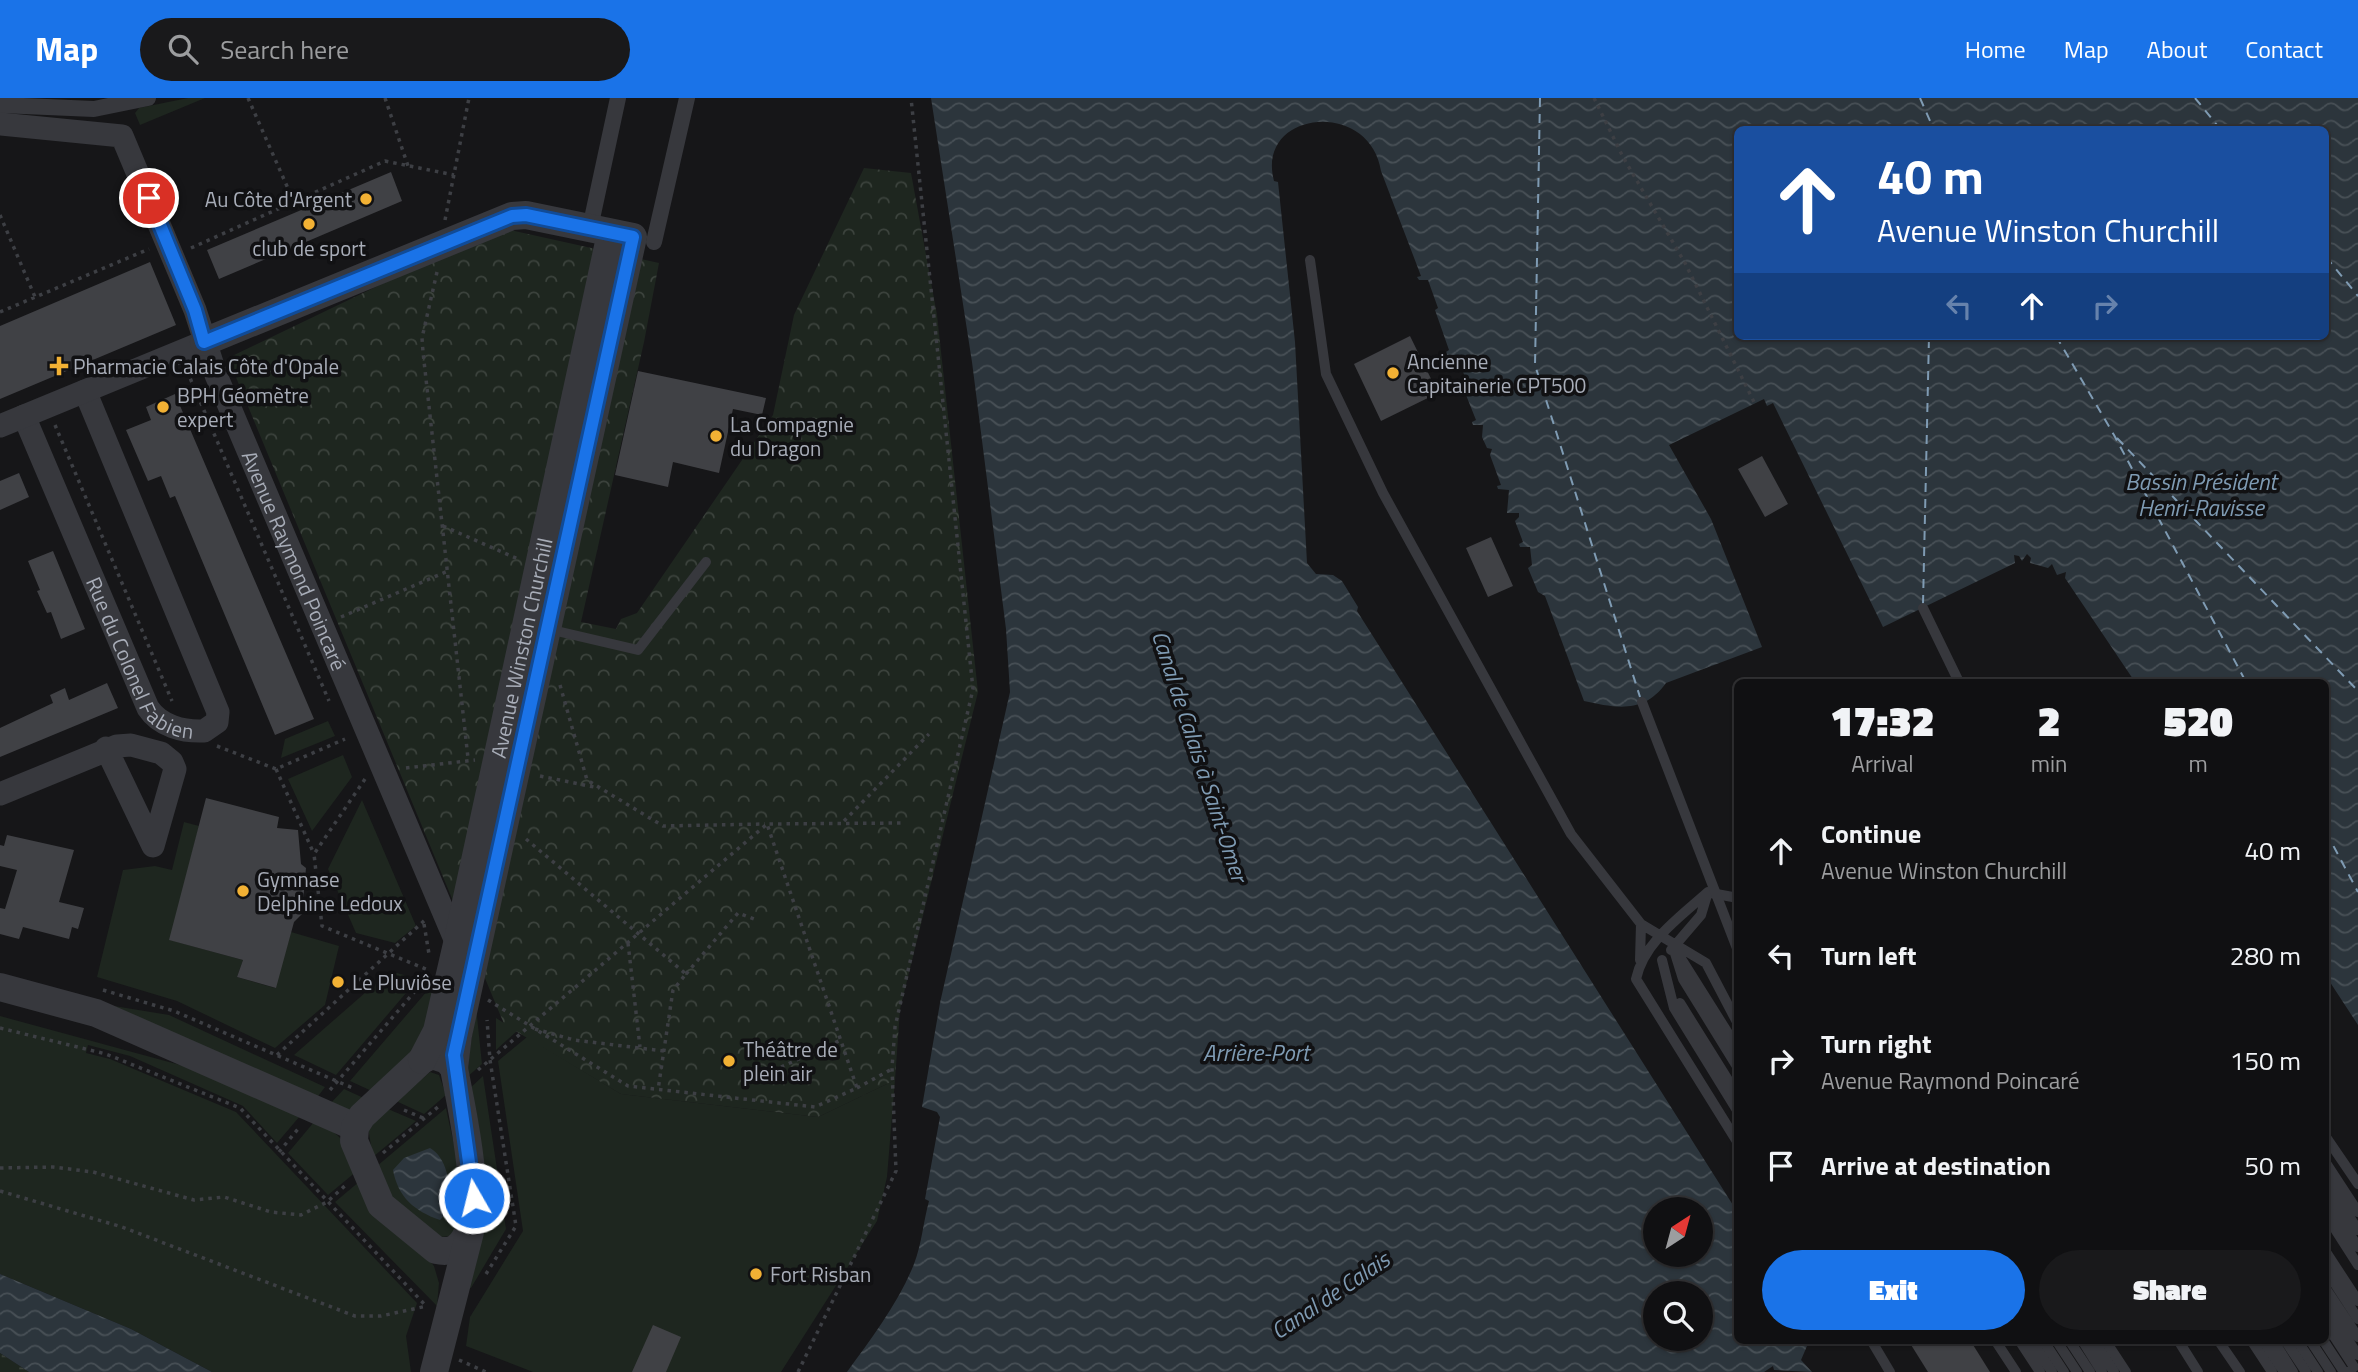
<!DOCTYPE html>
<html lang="en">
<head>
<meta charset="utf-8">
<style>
  :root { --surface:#101012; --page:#19191b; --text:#f1f3f6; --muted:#9c9d9f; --line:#303032; --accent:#1a73e8 }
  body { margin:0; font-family:"Titillium Web",sans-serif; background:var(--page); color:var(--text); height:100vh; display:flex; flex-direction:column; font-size:26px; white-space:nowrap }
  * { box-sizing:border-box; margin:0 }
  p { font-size:23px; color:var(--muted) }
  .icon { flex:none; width:38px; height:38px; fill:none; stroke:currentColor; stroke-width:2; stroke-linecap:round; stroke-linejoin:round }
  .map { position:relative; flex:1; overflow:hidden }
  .details { position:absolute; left:1734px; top:581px; width:595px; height:665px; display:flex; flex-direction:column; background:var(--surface); border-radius:10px; box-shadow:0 2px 5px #0004,0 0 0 2px var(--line) }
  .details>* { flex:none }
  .hud { position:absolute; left:1734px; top:28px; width:595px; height:214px; border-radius:10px; box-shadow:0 2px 5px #0004,0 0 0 2px var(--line); background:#1a4fa0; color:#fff; overflow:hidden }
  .needle { width:46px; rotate:36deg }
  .fabs { position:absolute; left:1643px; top:1099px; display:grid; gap:14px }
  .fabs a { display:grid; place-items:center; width:70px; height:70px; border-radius:50%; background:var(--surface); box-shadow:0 2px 5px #0004,0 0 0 2px var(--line); font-size:35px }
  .pin { position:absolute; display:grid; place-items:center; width:60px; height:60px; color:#fff; margin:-30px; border:4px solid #fff; border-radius:50%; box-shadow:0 2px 7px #0007 }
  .me { position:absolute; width:77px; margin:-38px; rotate:352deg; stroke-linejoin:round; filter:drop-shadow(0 0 5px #0008) }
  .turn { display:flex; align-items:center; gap:24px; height:147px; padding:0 28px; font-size:32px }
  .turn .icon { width:91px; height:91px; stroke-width:2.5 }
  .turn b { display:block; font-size:49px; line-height:60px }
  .lanes { display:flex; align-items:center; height:66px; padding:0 28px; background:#0003; justify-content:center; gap:35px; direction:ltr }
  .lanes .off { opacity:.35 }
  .eta { display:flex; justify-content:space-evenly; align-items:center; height:119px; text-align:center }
  .eta b { font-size:42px; font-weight:800; line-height:49px }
  .button { display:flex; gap:14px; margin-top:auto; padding:14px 28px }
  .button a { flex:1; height:80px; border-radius:42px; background:var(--accent); color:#fff; font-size:28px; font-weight:800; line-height:80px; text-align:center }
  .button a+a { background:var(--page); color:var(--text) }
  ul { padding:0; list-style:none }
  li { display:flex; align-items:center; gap:21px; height:105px; padding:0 28px }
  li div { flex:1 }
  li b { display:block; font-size:26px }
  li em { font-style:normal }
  header { display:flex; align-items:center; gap:42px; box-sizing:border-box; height:98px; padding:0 35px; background:var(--accent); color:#fff }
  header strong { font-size:33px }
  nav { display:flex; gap:38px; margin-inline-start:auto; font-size:24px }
  .search { width:490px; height:63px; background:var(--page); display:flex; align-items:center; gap:18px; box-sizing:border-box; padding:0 24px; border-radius:38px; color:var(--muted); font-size:26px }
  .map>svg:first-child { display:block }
  .grass { fill:#1e261f }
  .wetland { fill:url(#wetland-marsh) }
  .park { fill:url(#park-crowns) }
  .water { fill:url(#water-waves); fill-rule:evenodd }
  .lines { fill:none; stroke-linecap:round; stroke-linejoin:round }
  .ferry { stroke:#7f9bb3; stroke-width:2; stroke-dasharray:9 7; stroke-linecap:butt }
  .building { fill:#404145 }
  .path { stroke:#3d3f44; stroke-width:3.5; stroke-dasharray:3.5 5; stroke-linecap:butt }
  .service { stroke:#37383d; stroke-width:10 }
  .pedestrian { stroke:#37383d; stroke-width:16 }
  .minor { stroke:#37383d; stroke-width:23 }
  .tertiary { stroke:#37383d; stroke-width:28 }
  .service-bridge { stroke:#37383d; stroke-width:10 }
  .route-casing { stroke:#114b97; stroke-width:18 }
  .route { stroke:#1a73e8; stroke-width:12 }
  .poi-dot { fill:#f2b134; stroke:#111113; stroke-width:2.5 }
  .labels { text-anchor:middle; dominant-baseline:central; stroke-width:7; stroke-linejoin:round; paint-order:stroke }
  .poi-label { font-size:21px; fill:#a8adb8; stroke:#111113; text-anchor:start }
  .street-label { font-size:21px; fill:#a8adb8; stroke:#111113 }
  .water-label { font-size:23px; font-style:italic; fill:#7f9bb3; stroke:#111113 }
</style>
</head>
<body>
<header>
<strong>Map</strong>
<div class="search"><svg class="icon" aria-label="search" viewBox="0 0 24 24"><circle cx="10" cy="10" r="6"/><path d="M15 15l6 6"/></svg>Search here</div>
<nav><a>Home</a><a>Map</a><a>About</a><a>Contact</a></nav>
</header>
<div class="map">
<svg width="2358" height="1274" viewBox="0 0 2358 1274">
  <defs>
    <pattern id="wetland-marsh" width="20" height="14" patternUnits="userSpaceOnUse" patternTransform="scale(1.75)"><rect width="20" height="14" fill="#1e261f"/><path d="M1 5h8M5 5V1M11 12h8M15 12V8" fill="none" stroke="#3c433d"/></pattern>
    <pattern id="park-crowns" width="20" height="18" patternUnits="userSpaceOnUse" patternTransform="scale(1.75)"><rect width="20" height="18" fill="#1e261f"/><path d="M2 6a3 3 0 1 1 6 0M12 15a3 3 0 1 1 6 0" fill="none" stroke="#3c433d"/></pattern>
    <pattern id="water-waves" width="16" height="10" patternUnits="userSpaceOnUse" patternTransform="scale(1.75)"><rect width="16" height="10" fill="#2c353c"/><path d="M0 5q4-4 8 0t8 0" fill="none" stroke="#485056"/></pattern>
  </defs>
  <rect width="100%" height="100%" fill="#161618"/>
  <path class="grass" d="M188,0H205L140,27L135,15L139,10Z
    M328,623L335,638L281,660L285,641Z
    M343,657L352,679L312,733L288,681Z
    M362,702L416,828L395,845L356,835L328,771Z
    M184,724L199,728L170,842L243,862L237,879L275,890L291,834L339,848L325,907L275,950L177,903L97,879L123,772L155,768L172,772Z
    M390,873L418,881L336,977L294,957Z
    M434,885L432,932L376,995L350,983Z
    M114,908L169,917L325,989L316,1001Z
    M476,909L482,966L466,980Z
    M0,918L191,970L300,1018L277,1045L243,1008L130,958L88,947L86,955L110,961L236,1014L417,1205L406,1238L411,1274H212L131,1231L0,1176Z
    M496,920L517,933L496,952Z
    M527,939L621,996L818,1019L895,982L887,1079L877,1123L781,1274H533L466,1248L470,1219L523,1133L498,963Z
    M430,974L439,977L446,997L424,1016L396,1003Z
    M483,978L506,1131L471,1190L465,1189L468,992Z
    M344,991L368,1002L349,1012L330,1006Z
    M446,1010C453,1048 473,1103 451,1138L441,1139L392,1100L377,1068Z
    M388,1011L416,1023L373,1059L368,1030Z
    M314,1024C344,1037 345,1044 357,1073L328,1097L288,1055Z
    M360,1083L434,1168L439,1185L437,1208L335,1104Z"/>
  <path class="wetland" d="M0,1255L29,1274H0Z"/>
  <path class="park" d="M864,70L911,75L937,217L978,594L900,911L895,982L818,1019L621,996L504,926L228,260L440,158L510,132L659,165L644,244L581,524L616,531L621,521L637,515L773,317L794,217Z"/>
  <path class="water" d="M931,0H2358V927L2326,878V584H2135L2065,480L2066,474L2057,477L2052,466L2048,470L2030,465L2031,460L2027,456L2022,463L2019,458L2014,457L2015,465L1883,529L1773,305L1767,308L1764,301L1669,347L1711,421L1762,549L1666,585C1644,616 1616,610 1584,603L1545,498L1538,494L1528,470L1532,467L1530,449H1520L1519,446L1523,444L1515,423L1519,419V415H1507L1509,392L1498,391L1497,388L1501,387L1490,357L1492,351L1487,350L1482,339L1483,327H1473L1472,324L1476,322L1462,287L1466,282L1457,257H1447L1446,254L1449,252L1435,212L1438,210L1428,182H1419L1417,179L1421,178L1381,73C1370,0 1255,12 1274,83L1278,84L1295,244L1307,465L1316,476L1333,477L1342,483L1358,509L1357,513L1738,1115V1242L1816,1243L1807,1248L1801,1262L1812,1274L1774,1272L1773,1268L1764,1274H847C871,1241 899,1204 914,1166C922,1145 923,1125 929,1103L925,1101L940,1019L937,1014L922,1009L940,905L1010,594L1006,531L972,264ZM1738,32H2326V238H1738ZM1656,1111H1701V1157H1656ZM1656,1195H1701V1241H1656Z
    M430,1050C449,1061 451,1092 450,1111L440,1122C414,1113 398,1099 393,1072L404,1060Z
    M0,1176L131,1231L212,1274H29L0,1255Z"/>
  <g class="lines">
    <path class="ferry" d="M1540,0L1535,267L1640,599
      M1920,0L1934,32
      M2195,0L2221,32
      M2326,159L2358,198
      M2056,238L2114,337L2246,584
      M2117,340L2358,593
      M1923,506L1929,238
      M2326,734L2358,794"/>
  </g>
  <path class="building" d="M391,74L402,103L219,181L207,152Z
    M150,164L176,227L0,301V228Z
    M1410,238L1438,295L1381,323L1354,266Z
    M638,273L766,300L762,317L733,311L719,375L673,364L668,389L615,377Z
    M175,296L314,621L275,637L175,398L170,400L161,378L148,383L126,332L151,322L146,309Z
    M1762,358L1788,406L1765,419L1738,371Z
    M19,375L29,399L0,412V383Z
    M1491,439L1513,488L1488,499L1466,450Z
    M53,453L85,531L61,541L51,514L47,515L37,493L40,492L28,463Z
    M107,585L118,610L0,659V630L53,605L50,597L65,590L69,602Z
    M206,700L279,719L277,730L298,732L301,766L306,770L302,816L294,824L276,890L237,879L243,862L169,842Z
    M7,737L74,752L59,804L84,810L78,831L72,829L69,841L23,829L19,841L0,836V810L5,811L17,772L0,768V747L4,748Z
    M653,1227L681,1239L666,1274H632Z
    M1908,1242H1970L1990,1274H1928Z"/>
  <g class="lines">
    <path class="path" d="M248,0L294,104
      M385,0L408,68
      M1594,0L1623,59L1685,165L1755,306
      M0,117L35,199
      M445,122L469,0
      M191,150L385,63L454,77
      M437,174L422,240L423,254L468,660
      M0,214L149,151
      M187,273L329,603
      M55,327L172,603
      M443,428L518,461
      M341,519L448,473
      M560,587L587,682L663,728L765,726
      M217,648L276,671L345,641
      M406,670L475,662
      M276,671L314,756
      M540,678L599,690
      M365,681L314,756L322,828L428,872
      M844,723L929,636
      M526,741L686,876L673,892L658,992
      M424,826L429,856
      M628,845L640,949
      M686,876L738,815L754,821
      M103,892L174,913L355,991
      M488,902L628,988L815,1009L857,990L767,726L902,725
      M0,930L106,956L240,1010L427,1209
      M535,931L574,942L664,953
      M277,957L425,822
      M781,969L841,942
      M478,972L767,726
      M857,990L892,971
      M330,992L423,884
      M404,1012L423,1020
      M279,1054L298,1031
      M383,1055L439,1008
      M0,1070L53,1069L93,1074L194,1102L224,1099L271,1114L301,1117L327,1104L348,1085
      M0,1093L122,1129L355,1218H381L427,1208
      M486,1176L516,1128L490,962L487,922
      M459,1262L486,1274
      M798,1274L896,1073L892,970L895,929L973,591L911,0"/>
    <path class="service" d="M1310,162L1326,276L1383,395L1571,736L1641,826L1706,865L1738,926
      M1923,510L1959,584
      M548,531L638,552L706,464
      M1708,794C1680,819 1644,844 1636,881L1738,1045
      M1711,795L1738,800
      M1673,849L1683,881L1738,970
      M1671,852L1701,817L1707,797
      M1680,859L1738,951
      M1640,862L1641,826
      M1662,862L1674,910L1738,1014
      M1680,905L1738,998
      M2326,1039L2358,1086
      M2326,1065L2358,1114
      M2326,1083L2358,1132
      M2326,1100L2358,1149
      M2326,1117L2358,1167
      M2326,1154L2358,1203
      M2326,1172L2358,1221
      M2326,1191L2358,1239
      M2326,1209L2358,1257
      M2326,1226L2354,1269L2348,1274
      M1871,1242L1890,1274
      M1995,1242L2016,1274
      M2019,1242L2040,1274
      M2031,1242L2052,1274
      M2043,1242L2064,1274
      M2056,1242L2077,1274
      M2069,1242L2090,1274
      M2082,1242L2102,1274
      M2093,1242L2114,1274
      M2105,1242L2126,1274
      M2178,1242L2198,1274
      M2218,1242L2240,1274
      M2251,1242L2272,1274
      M2263,1242L2284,1274
      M2273,1242L2293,1274
      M2285,1242L2306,1274
      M2297,1242L2318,1274
      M2310,1242L2331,1274
      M2323,1242L2344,1274"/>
    <path class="pedestrian" d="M0,7L94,11L148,0
      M590,130L618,0
      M654,144L687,0"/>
    <g class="minor">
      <path id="s1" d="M0,26L122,38L195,212L216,277L457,846"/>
      <path id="s2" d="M24,318L148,610C160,628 183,634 204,633L217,624L218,614L85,293"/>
      <path d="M0,328L204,244"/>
      <path d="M0,696L117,648L131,647L161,655L172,664L175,671L153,748L106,650"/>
    </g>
    <g class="tertiary">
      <path d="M204,244L512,118L526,117L633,139L458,937L454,970"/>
      <path d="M0,889L96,915L355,1029"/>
      <path d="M432,957L447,962L454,970C459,1002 502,1168 436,1152L381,1107L354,1043L355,1029L362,1018L422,962Z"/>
      <path id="s3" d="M422,962L437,933L457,846L611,135"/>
      <path d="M434,1274L470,1134"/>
    </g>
    <path class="service-bridge" d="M1642,604L1738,853"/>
  </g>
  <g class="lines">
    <g class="route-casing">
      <path id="route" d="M149,100L195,212L204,244L512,118L526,117L633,139L454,957L474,1100"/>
    </g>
    <use href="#route" class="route"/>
  </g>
  <g class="poi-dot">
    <circle cx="366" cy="101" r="7"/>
    <circle cx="309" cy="126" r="7"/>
    <path d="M55.5 257.5h7v7h7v7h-7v7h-7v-7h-7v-7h7z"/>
    <circle cx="1393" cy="275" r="7"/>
    <circle cx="163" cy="309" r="7"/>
    <circle cx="716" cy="338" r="7"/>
    <circle cx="243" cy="793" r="7"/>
    <circle cx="338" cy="884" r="7"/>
    <circle cx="729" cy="963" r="7"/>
    <circle cx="756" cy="1176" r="7"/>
  </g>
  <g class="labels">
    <g class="poi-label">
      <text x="352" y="101" text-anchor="end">Au Côte d'Argent</text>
      <text x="309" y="150" text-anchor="middle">club de sport</text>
      <text x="1407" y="263">Ancienne<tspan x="1407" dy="24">Capitainerie CPT500</tspan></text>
      <text x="73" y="268">Pharmacie Calais Côte d'Opale</text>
      <text x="177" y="297">BPH Géomètre<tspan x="177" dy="24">expert</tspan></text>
      <text x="730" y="326">La Compagnie<tspan x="730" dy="24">du Dragon</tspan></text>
      <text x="257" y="781">Gymnase<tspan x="257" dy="24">Delphine Ledoux</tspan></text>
      <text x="352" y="884">Le Pluviôse</text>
      <text x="743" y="951">Théâtre de<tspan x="743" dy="24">plein air</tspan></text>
      <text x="770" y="1176">Fort Risban</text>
    </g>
    <g class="street-label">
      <text stroke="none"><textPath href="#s1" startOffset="581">Avenue Raymond Poincaré</textPath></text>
      <text stroke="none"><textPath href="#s3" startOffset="425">Avenue Winston Churchill</textPath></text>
      <text stroke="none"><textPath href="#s2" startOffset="273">Rue du Colonel Fabien</textPath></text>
    </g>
    <g class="water-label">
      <text x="2201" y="383">Bassin Président<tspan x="2201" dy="26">Henri-Ravisse</tspan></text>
      <text transform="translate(1200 658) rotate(72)">Canal de Calais à Saint-Omer</text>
      <text x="1256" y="954">Arrière-Port</text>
      <text transform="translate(1330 1197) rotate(-34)">Canal de Calais</text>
    </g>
  </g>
</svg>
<div class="fabs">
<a><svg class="needle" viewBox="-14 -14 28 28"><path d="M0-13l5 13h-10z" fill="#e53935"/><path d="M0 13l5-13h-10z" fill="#9c9d9f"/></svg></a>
<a><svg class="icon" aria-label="search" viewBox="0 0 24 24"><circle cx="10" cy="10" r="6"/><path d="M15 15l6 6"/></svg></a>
</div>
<div class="pin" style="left:149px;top:100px;background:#d93025"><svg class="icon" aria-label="arrive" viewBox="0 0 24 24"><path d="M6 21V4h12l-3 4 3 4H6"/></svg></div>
<svg class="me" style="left:474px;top:1100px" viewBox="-20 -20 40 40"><circle r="17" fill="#1a73e8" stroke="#fff" stroke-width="3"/><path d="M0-11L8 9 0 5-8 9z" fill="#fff"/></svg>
<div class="hud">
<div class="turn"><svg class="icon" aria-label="ahead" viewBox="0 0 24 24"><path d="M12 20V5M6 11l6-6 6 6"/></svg><div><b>40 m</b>Avenue Winston Churchill</div></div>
<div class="lanes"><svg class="icon off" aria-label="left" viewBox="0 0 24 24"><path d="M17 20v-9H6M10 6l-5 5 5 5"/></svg><svg class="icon" aria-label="ahead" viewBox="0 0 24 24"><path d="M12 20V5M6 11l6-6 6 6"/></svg><svg class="icon off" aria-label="right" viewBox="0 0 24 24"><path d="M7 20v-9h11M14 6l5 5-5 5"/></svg></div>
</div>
<section class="details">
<div class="eta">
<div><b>17:32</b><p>Arrival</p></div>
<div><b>2</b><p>min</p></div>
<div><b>520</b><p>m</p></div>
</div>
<ul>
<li><svg class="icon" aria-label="ahead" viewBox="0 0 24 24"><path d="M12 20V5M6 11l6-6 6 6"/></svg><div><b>Continue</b><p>Avenue Winston Churchill</p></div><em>40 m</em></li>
<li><svg class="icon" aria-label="left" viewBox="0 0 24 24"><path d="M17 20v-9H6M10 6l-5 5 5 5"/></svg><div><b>Turn left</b></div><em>280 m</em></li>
<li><svg class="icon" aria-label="right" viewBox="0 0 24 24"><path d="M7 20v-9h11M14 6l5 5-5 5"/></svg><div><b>Turn right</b><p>Avenue Raymond Poincaré</p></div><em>150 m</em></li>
<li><svg class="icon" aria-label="arrive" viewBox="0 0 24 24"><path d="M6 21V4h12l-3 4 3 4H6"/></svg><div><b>Arrive at destination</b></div><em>50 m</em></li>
</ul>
<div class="button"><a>Exit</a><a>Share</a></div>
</section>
</div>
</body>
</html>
